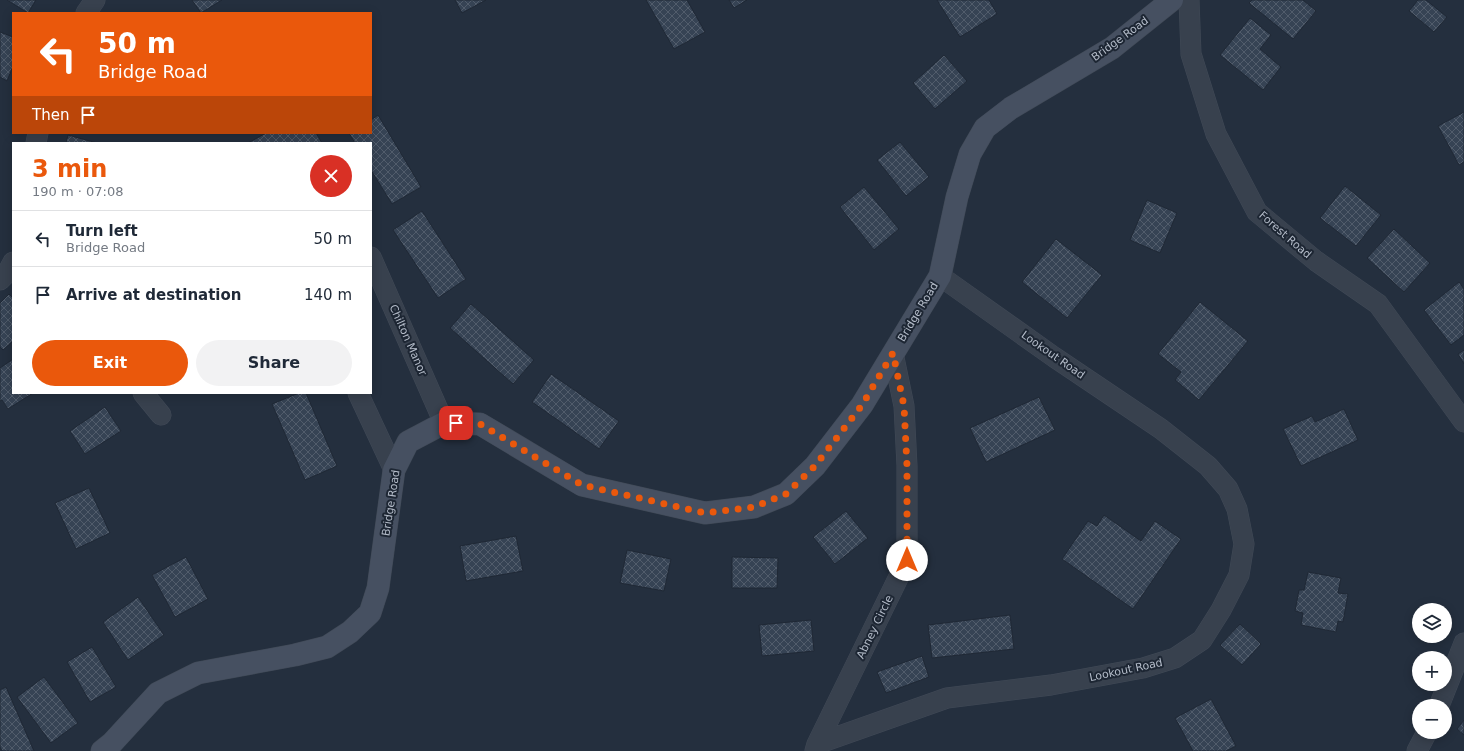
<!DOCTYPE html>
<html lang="en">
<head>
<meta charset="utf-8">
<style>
  :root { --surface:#fff; --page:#f2f2f3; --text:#1f2937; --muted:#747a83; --line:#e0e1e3; --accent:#ea580c }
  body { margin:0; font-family:"DejaVu Sans",sans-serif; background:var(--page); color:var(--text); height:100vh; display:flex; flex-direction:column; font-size:15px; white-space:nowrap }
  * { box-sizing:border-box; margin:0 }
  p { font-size:13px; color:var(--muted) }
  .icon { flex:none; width:22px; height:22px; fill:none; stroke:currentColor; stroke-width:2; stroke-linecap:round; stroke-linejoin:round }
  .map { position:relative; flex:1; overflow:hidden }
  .drawer { position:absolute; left:12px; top:142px; width:360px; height:252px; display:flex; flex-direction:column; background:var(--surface); border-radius:0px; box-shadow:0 2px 10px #0003 }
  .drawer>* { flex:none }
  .top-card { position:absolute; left:12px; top:12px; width:360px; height:122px; border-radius:0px; box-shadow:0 2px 10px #0003; background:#ea580c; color:#fff; overflow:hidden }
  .fabs { position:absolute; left:1412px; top:603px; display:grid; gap:8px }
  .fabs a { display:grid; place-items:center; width:40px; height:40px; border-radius:50%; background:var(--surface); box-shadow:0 2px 10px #0003; font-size:20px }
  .pin { position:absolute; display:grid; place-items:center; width:34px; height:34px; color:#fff; margin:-17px; border-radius:8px; box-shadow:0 2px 6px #0006 }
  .me { position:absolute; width:44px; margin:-22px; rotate:0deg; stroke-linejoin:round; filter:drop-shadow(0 0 3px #0008) }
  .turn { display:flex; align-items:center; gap:14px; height:84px; padding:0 20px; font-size:18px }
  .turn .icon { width:52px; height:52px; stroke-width:2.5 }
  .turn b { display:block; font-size:28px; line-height:34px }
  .then { display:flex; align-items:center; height:38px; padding:0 20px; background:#0003; gap:8px; font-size:15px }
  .round { display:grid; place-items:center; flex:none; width:42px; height:42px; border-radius:21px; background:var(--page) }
  .overview { display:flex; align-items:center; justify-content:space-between; height:68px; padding:0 20px }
  h1 { font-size:24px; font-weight:700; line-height:30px; color:var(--accent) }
  .button { display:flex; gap:8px; margin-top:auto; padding:8px 20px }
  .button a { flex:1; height:46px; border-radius:24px; background:var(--accent); color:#fff; font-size:16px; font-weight:700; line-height:46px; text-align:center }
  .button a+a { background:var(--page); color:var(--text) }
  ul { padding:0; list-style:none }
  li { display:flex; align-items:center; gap:12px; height:56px; padding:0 20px; border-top:1px solid var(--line) }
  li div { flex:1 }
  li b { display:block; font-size:15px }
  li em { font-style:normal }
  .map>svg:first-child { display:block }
  .building { fill:url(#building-cross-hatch); stroke:#1f2835 }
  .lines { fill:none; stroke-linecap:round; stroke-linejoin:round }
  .street-casing { stroke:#414a57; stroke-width:21 }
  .secondary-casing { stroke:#414a57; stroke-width:23 }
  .street { stroke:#38414e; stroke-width:20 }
  .secondary { stroke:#465061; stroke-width:22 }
  .route { stroke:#ea580c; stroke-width:7; stroke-dasharray:0 12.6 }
  .labels { text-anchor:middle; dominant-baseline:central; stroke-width:4; stroke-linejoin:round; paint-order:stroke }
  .street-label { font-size:11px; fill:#b4bcc9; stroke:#1d2633 }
</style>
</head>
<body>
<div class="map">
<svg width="1464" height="751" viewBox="0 0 1464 751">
  <defs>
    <pattern id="building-cross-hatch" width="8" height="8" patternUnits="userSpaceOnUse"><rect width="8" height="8" fill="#364354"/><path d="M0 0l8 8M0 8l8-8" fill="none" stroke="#515c6b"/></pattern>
  </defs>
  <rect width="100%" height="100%" fill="#242f3e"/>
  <path class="building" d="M7,0H36L28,13Z
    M192,0H222L201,13Z
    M455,0H486L462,13Z
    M646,0H687L705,32L674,49Z
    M729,0H747L734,8Z
    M937,0H989L997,14L960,37Z
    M1252,0H1303L1316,11L1293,39L1249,3Z
    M1418,0H1426L1447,17L1434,32L1409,11Z
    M1250,18L1271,35L1260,49L1281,67L1263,90L1220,55Z
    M0,32L13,37V66L7,81L0,77Z
    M944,55L967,81L935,109L913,83Z
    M1464,112V162L1459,165L1438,126Z
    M378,115L421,187L392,204L371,170V143H355L349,133H371V120Z
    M266,133H316L322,143H248Z
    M68,135L97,143H66Z
    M900,142L929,177L906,196L877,160Z
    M1345,186L1381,215L1356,246L1320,218Z
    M864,187L899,229L874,250L840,207Z
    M1147,200L1177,213L1160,253L1130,240Z
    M422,211L466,279L438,298L393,230Z
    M1394,229L1430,263L1404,292L1367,258Z
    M1056,239L1102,275L1067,318L1022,282Z
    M1459,282L1464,289V335L1451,345L1424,310Z
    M9,294L13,298V341L3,350L0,347V303Z
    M1200,302L1248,341L1199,400L1175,380L1181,372L1158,354Z
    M471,304L534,360L513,384L450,328Z
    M1464,350V364L1458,354Z
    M13,359V393H33L8,409L2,400L0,401V368Z
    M551,374L619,421L599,449L532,402Z
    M299,393H306L337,466L305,480L272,404Z
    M1039,397L1055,430L986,462L970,428Z
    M105,407L121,431L85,454L70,431Z
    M1344,409L1358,440L1301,466L1283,429L1312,416L1315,422Z
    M89,488L110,533L76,549L55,503Z
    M846,511L868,538L835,564L813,537Z
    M1104,515L1141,541L1155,521L1181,539L1133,609L1062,559L1088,521L1097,526Z
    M516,536L523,571L466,581L460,546Z
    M627,550L671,559L664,591L620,583Z
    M186,557L208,599L175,617L152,575Z
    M732,557L778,558L777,588H732Z
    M1308,572L1341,578L1338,593L1348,594L1343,622L1338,621L1336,632L1301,625L1303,613L1295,611L1299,590H1304Z
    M138,597L164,635L128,660L103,622Z
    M1010,615L1014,649L932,658L928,625Z
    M811,620L814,651L762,656L759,625Z
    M1240,624L1261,644L1242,665L1220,645Z
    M92,647L116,687L90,702L67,662Z
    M922,656L929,677L886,693L877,672Z
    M44,677L78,723L51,743L17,697Z
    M6,687L34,751H2L0,747V690Z
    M1211,699L1236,746L1226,751H1193L1175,718Z
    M1464,720V735L1457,729Z"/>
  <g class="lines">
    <g class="street-casing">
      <path id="street" d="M1189,0L1191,54L1216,134L1257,212L1316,261L1378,304L1464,422
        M86,13L95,0
        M36,143L38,133
        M371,257L444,423
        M0,280L7,273L13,262
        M143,393L161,415
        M358,393L394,470
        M1439,706L1464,643
        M817,744L947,698L1051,685L1143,668L1175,658L1202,640L1221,610L1239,575L1244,544L1237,509L1228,489L1208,466L1161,429L1054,357L940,276
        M815,751L817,744L907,560V466L904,406L893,353
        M1417,751L1427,732"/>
    </g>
    <g class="secondary-casing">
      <path id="secondary" d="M102,751L112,743L158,693L198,673L295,655L327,647L350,632L370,613L378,588L394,470L408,442L444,423L480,424L582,485L705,513L754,507L786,494L815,466L862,405L940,276L957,197L970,154L985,128L1011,108L1112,48L1172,0"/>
    </g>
    <use href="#street" class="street"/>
    <use href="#secondary" class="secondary"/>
  </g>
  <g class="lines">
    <path class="route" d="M456,423L480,424L582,485L705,513L754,507L786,494L815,466L862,405L893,353L904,406L907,466V560"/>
  </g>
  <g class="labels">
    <g class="street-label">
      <text transform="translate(1120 39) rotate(-36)">Bridge Road</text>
      <text transform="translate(1285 235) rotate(41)">Forest Road</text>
      <text transform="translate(918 312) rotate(-59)">Bridge Road</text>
      <text transform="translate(408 340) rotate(66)">Chilton Manor</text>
      <text transform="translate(1053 355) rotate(35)">Lookout Road</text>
      <text transform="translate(391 503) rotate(-81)">Bridge Road</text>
      <text transform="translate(875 627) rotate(-64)">Abney Circle</text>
      <text transform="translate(1126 670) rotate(-12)">Lookout Road</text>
    </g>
  </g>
</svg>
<div class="fabs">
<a><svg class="icon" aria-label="layers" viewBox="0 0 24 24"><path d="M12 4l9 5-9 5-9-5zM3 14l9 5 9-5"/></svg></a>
<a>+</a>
<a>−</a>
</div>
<div class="pin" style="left:456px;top:423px;background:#d93025"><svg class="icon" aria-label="arrive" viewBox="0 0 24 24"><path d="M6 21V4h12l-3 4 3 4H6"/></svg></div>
<svg class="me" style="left:907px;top:560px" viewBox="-20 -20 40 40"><circle r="19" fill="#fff"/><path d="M0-13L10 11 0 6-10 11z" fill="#ea580c"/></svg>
<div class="top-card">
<div class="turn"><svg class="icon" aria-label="left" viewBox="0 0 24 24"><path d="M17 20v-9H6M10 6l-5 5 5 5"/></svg><div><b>50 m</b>Bridge Road</div></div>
<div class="then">Then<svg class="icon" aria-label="arrive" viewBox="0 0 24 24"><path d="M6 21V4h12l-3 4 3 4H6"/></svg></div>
</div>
<section class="drawer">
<div class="overview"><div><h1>3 min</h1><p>190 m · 07:08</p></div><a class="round" style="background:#d93025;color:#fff"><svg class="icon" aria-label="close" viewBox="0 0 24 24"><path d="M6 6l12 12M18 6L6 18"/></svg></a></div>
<ul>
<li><svg class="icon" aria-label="left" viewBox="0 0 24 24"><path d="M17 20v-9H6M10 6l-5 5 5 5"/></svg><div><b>Turn left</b><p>Bridge Road</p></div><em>50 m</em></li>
<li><svg class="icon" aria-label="arrive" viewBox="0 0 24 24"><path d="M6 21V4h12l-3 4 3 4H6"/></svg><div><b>Arrive at destination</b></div><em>140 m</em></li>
</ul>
<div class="button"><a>Exit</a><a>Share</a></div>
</section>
</div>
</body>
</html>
